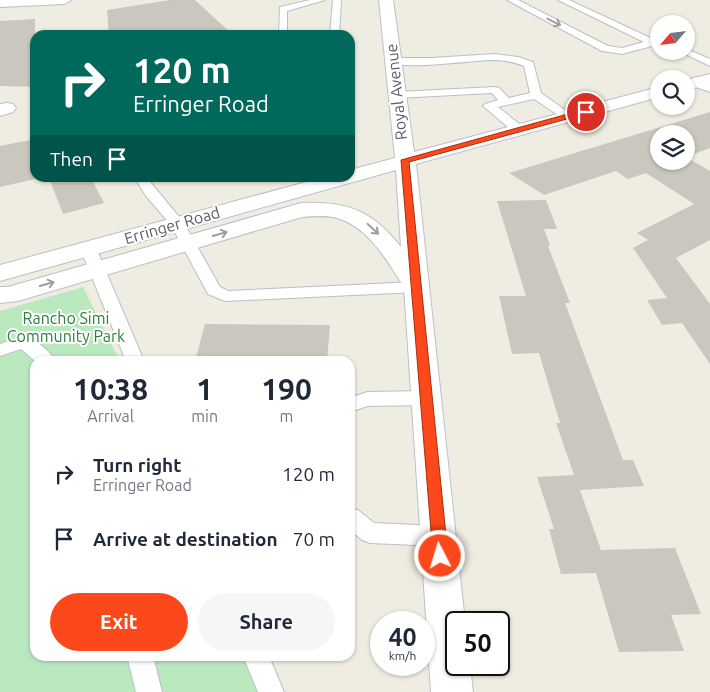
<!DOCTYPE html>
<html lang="en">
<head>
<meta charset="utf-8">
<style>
  :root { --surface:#fff; --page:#f6f6f7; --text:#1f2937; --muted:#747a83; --accent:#fc481a }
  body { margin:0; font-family:Ubuntu,sans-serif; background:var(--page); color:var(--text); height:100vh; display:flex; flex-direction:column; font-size:19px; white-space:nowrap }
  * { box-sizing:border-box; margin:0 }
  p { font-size:16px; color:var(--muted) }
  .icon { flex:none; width:28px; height:28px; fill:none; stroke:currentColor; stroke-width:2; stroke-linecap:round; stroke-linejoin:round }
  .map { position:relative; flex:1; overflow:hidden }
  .drawer { position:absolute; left:30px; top:356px; width:325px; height:305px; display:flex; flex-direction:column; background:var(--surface); border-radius:15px; box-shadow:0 1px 4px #0004 }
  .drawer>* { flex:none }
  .guide { position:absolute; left:30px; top:30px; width:325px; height:152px; border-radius:15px; box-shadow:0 1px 4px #0004; background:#00695c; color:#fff; overflow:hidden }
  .needle { width:32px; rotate:242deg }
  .tools { position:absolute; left:650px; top:15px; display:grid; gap:10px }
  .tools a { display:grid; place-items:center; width:45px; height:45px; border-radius:50%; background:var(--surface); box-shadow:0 1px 4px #0004; font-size:25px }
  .speed { position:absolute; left:370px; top:611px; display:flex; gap:10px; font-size:25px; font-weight:700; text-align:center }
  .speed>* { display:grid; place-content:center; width:65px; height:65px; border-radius:50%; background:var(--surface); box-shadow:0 1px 4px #0004; line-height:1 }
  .speed small { font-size:12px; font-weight:400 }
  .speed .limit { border:2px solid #111; border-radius:8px; background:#fff; color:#111 }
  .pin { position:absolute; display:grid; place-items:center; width:42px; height:42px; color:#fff; margin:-21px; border:2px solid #fff; border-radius:50%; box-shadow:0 1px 5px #0007 }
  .me { position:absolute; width:55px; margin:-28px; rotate:355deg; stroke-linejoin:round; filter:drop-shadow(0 0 4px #0008) }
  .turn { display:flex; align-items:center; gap:18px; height:105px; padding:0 20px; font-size:22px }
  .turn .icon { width:65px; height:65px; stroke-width:2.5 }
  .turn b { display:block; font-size:35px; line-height:42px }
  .then { display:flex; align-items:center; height:48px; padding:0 20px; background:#0003; gap:10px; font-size:19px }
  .eta { display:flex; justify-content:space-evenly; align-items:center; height:85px; text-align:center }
  .eta b { font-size:30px; font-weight:700; line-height:35px }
  .action { display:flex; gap:10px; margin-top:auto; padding:10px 20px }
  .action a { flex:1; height:58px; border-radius:30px; background:var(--accent); color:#fff; font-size:20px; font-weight:700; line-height:58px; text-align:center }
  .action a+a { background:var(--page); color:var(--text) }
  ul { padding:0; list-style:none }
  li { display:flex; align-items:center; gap:15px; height:65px; padding:0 20px }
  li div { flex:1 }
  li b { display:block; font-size:19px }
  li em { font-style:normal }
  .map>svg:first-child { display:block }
  .green { fill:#bae9c0 }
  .building { fill:#cac7be }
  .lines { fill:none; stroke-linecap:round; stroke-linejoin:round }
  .lane-casing { stroke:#bcbec4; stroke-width:2 }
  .street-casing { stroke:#bcbec4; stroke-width:2 }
  .secondary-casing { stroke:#bcbfc7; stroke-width:2 }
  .lane { fill:#fff; fill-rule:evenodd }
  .street { fill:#fff; fill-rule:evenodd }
  .secondary { fill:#fff; fill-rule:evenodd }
  .oneway { stroke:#9c9ea2 }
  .route { fill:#fc481a; stroke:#a42f11 }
  .labels { text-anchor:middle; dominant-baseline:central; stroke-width:4; stroke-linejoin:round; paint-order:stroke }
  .street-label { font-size:16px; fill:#5a5d64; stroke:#fff }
  .park-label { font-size:16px; fill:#2a823a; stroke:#fff }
</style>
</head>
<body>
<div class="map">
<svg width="710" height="692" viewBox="0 0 710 692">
  <rect width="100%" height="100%" fill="#efede1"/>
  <path class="green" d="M83,287L120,361H35V656H253L266,692H0V311Z"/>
  <path class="building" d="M170,0H195L233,35H109L107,10Z
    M35,19V87L0,86V21Z
    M710,112V148L686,157V134H659V161H686V157L710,171V240L676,258L710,304V364L682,323L662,325L647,300L667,298L633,248L648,240L637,233L694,204L646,173L628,179L616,171L544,195L509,173Z
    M35,139V179L0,187V146Z
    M49,178H91L104,203L63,214Z
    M546,200L557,229H544L550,246H548L570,303H565L623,460H633L644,486L580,490L601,550L675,548L701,614L671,615L684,651L619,652L596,573L561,574L549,529H554L537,477L574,475L556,423H560L539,353L512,354L499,296H526L497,201Z
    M205,324L330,325L327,361H195Z"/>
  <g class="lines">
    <g class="lane-casing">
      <path id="lane" d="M310,0H325L287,11V32L285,34H279L280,7Z
        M333,0H341L339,35L330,34Z
        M507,0H518L608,46L622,48L644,42L558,0H569L659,42V46H652L622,54L602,51Z
        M686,49L710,59V66L679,51H686Z
        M495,54L518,57L533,62L541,93L572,115L574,117L572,119H564L534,99L498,107L523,127L525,130L519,134L515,133L483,106L485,104L498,100L492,93L397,98L391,95L397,92L495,87L499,88L509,98L530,93L524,66C514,62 504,60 493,60C474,60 399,71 388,61L393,58H431Z
        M135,178H147L184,223L220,287L228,291L416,282L422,283L424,287L422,291L416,292L225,301L208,294L171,225L146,196Z
        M88,243L93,245L96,248L144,361H126L80,248L83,245Z
        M24,336C35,339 50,351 55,361H35L21,349L0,356V344Z
        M426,391L433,393L435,398L433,403L426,405L368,406L350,412V398L367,392Z
        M350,508L358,510L374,523L438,526L446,529L449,536L446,543L438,546L370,543L362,540L350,530Z
        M127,656H153L162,692H136Z
        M243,656H269L284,692H258Z"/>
    </g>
    <g class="street-casing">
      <path id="street" d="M0,0H71L64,4L0,7Z
        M699,77L710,81V92L693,86L690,82L693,78Z
        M7,103L13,104L16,108L13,112L0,116V104Z"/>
    </g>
    <g class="secondary-casing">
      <path id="secondary" d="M379,0H393L414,152L659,87V97L416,164L465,622H456V665H470L473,692H431L404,287C387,261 369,227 337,218C326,215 314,216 302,217L18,301L0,303V287H8L301,203C347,201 372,210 401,247L396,170L0,281V265L321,178H350V170L395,158Z
        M710,74V84L686,90V80Z"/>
    </g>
    <use href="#lane" class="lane"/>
    <use href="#street" class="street"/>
    <use href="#secondary" class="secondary"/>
  </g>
  <defs><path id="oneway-shaft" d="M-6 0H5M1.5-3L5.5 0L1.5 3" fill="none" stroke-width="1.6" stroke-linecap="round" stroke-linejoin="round" transform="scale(1.25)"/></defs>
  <g class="oneway">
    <use href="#oneway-shaft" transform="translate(554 22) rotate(27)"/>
    <use href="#oneway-shaft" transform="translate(373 229) rotate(43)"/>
    <use href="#oneway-shaft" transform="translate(220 234) rotate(-16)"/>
    <use href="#oneway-shaft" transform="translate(47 284) rotate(-16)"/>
  </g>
  <path class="route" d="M586,109L590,112L589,113L409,162L448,556L445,560L440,562L435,560L433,556L401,160Z"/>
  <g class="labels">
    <g class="street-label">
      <text transform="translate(396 92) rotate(-96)">Royal Avenue</text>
      <text transform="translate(172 225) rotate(-16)">Erringer Road</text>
    </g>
    <g class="park-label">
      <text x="66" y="318">Rancho Simi<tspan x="66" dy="18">Community Park</tspan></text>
    </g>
  </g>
</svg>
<div class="tools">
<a><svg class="needle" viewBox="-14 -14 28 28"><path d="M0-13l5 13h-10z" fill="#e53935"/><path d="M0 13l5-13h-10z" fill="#747a83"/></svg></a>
<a><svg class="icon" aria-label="search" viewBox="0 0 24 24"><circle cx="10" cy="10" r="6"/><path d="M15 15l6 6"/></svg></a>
<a><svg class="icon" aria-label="layers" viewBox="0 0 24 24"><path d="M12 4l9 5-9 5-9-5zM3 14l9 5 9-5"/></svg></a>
</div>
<div class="speed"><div>40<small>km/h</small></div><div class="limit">50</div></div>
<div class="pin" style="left:586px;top:112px;background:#d93025"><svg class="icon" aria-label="arrive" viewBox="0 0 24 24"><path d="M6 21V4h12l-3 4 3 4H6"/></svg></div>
<svg class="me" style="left:440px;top:556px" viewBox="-20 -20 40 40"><circle r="17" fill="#fc481a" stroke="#fff" stroke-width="3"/><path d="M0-11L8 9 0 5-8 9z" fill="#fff"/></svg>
<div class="guide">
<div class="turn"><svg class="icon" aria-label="right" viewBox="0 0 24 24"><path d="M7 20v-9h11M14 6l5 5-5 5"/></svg><div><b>120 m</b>Erringer Road</div></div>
<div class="then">Then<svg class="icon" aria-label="arrive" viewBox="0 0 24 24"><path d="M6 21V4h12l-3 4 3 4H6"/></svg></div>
</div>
<section class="drawer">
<div class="eta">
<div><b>10:38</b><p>Arrival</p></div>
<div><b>1</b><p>min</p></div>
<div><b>190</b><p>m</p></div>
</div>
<ul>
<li><svg class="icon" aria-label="right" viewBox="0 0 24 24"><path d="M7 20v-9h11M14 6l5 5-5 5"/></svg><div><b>Turn right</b><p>Erringer Road</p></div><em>120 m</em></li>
<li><svg class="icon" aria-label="arrive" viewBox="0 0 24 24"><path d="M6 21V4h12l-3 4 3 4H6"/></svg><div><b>Arrive at destination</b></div><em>70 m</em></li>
</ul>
<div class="action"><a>Exit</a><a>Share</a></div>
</section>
</div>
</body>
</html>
